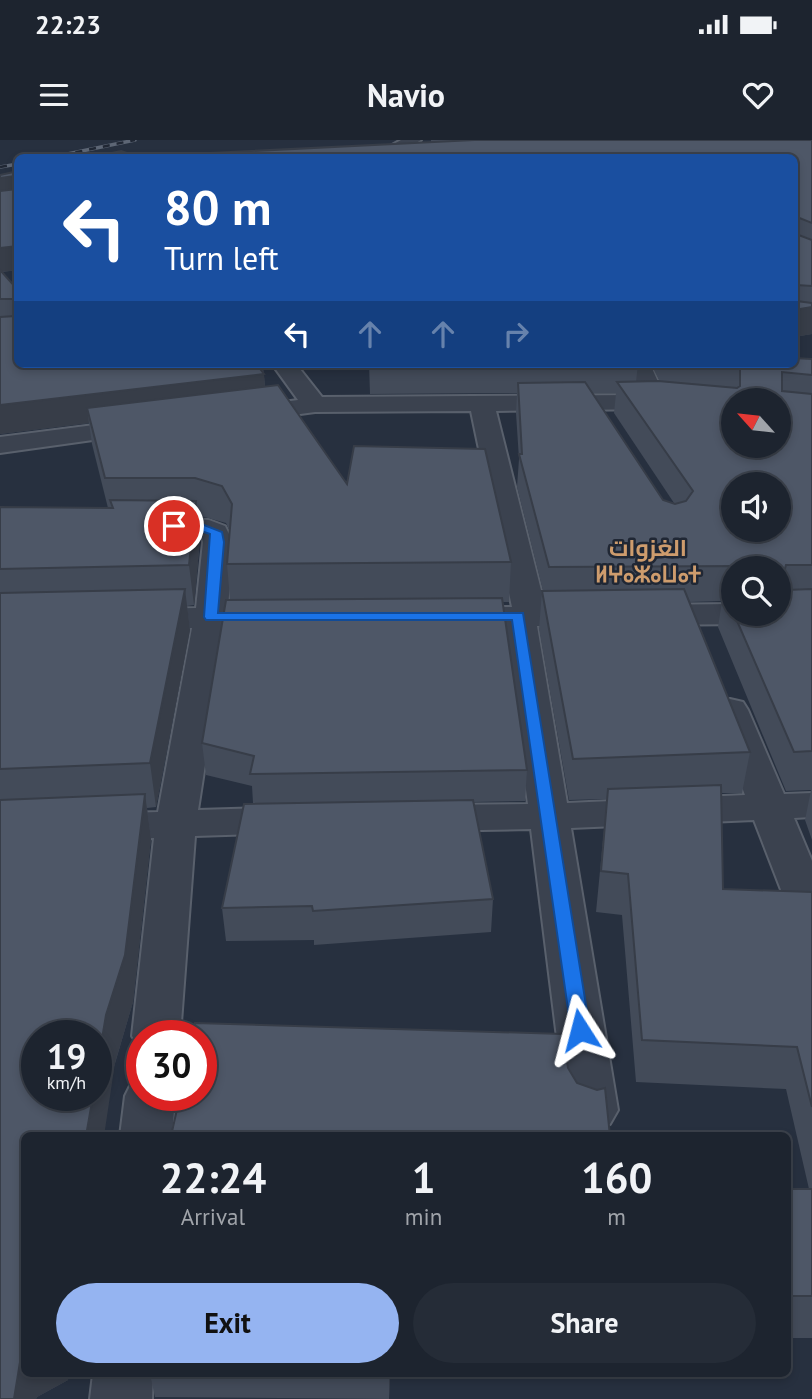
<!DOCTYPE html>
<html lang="en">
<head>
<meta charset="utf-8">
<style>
  :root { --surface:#1d242f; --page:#252c37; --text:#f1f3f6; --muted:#a0a4aa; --line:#3b414b; --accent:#95b4f1 }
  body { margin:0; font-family:"PT Sans",Cairo,"Noto Sans Tifinagh",sans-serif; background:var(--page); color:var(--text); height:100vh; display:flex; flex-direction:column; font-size:26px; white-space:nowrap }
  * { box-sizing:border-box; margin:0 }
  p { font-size:23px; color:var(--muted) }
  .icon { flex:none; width:38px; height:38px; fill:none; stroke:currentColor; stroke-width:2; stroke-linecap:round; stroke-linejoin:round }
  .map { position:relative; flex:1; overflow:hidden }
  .details { position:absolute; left:21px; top:992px; width:770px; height:245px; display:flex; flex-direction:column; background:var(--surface); border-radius:10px; box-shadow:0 4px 10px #0003,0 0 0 2px var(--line) }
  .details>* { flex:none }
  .hud { position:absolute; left:14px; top:14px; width:784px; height:214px; border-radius:10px; box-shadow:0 4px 10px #0003,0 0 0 2px var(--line); background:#1a4fa0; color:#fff; overflow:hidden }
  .needle { width:46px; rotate:297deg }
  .controls { position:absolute; left:721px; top:248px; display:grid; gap:14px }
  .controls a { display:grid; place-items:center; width:70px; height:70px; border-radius:50%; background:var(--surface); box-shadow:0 4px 10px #0003,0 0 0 2px var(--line); font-size:35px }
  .speed { position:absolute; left:21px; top:880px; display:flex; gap:14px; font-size:35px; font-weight:700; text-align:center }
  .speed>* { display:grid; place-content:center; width:91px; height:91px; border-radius:50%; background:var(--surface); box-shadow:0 4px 10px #0003,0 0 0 2px var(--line); line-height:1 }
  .speed small { font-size:18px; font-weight:400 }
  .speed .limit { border:10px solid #d22; background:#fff; color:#111 }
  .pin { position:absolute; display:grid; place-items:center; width:60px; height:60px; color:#fff; margin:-30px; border:4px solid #fff; border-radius:50%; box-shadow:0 2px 7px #0007 }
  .me { position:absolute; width:77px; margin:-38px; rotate:351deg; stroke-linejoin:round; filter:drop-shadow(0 0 5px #0008) }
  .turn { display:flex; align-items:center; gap:24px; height:147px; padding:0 35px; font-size:32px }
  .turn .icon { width:91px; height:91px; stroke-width:2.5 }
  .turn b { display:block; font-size:49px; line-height:60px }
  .lanes { display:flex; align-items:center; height:66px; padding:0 35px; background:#0003; justify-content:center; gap:35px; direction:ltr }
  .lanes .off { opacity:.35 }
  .eta { display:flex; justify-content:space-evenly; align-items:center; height:119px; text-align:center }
  .eta b { font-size:42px; font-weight:800; line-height:49px }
  .cta { display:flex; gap:14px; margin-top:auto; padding:14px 35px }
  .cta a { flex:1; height:80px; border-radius:42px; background:var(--accent); color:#111; font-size:28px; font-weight:800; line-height:80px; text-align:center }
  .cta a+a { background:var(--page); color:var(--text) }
  .status { display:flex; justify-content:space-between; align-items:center; height:49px; padding:0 35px; background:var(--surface); direction:ltr }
  .status svg { height:19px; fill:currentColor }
  header { display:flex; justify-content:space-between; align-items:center; height:91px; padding:0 35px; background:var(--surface); font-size:32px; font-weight:800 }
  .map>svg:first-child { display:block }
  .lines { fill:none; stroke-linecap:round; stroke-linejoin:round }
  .street-casing { stroke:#59606c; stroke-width:4 }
  .street { fill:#3b424f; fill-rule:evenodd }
  .rail-casing { stroke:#5d6675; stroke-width:3.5 }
  .rail { stroke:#202734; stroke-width:2.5; stroke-dasharray:7; stroke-linecap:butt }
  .wall { fill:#434b59; fill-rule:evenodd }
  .shaded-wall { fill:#373d48 }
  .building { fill:#4e5767; stroke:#373d48; stroke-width:2; fill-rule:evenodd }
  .route { fill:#1a73e8; stroke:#114b97; stroke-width:2 }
  .labels { text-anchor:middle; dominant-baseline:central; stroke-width:5; stroke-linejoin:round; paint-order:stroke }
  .far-district-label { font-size:23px; font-weight:bold; fill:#ce9c6d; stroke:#202734 }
</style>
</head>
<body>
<div class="status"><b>22:23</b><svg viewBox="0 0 49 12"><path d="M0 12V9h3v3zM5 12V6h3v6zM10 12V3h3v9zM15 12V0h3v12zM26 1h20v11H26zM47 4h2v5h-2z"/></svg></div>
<header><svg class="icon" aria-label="menu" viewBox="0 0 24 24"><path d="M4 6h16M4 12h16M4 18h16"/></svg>Navio<svg class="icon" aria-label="heart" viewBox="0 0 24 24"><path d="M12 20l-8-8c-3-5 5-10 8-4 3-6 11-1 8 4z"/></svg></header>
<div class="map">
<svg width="812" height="1259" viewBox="0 0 812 1259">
  <rect width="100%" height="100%" fill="#27303f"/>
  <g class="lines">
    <g class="street-casing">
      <path id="street" d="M401,0H421L390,18H369Z
        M272,224H296L322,257L639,255L626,224H650L664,255L734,261L733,276L655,269L496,271L545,466L733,464V474H765L761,481L749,484L537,486L567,663L745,655L712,570L717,562L730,559L743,562L748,570L784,654L812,653V677L794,678L812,721V788L797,784L790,773L754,680L571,688L618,970L610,984L592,990L574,984L566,970L531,689L425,691L411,687L405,678L411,669L425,665L528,664L503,486L454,487L442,484L438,477L442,470L454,467H512L471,271L315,272L242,282L233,279L229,274L233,269L298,260Z
        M141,279L150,282L154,287L150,292L0,313V297Z
        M146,377L209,380L225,386L233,402L228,468L274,467L286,470L290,477L286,484L274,487L226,488L198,670L292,667L306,671L312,680L306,689L292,693L195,696L180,896H142V910L132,896L154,698L0,703V677L158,672L192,488L135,489L123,486L119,479L123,472L135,469L196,468L203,402L202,398L136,392L131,386L136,380Z
        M142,939V956H175L172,996H120L125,956L132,942Z
        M93,1234H153L152,1259H90Z"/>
    </g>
    <use href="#street" class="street"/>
    <g class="rail-casing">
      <path id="rail" d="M48,18L135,0
        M0,27L18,24"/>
    </g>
    <use href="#rail" class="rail"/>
  </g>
  <path class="wall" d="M431,0H812V194L794,197V18L431,2Z
    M0,35L18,130L2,132L18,150V224L263,226L265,246L347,344L511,422L509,462H503L527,630L525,661L473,662L493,759L491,792L314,805V800L226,801L222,768L253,663L252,646L206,635L202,603L230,460L227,424L230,392L226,383L197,375L200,399L194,465L187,466L190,490L156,667L147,668L151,699L133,862L24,1234H69L68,1240L37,1257L36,1259H0V367L108,368L92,304L89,283L0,294Z
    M812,219V700L805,680L811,650L786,651L718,487L722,461L689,462L750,612L742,653H721L723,749L812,752V1198H788V1049H809L786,949L636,942L622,775L596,772L607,659L569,660L539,489L542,451H543L517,347L519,319L516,273L517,253L370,254L369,224H638L636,242H660L651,224H794ZM592,253H616L614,273L674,363L663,360ZM733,429H779V474H733Z
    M150,1234H390L389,1259L155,1257Z"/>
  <path class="shaded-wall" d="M16,36L18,57L0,59V38Z
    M18,106V130L0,132V108Z
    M812,167V194L794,197V170Z
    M264,234L266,261L87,268L89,283L0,294V265Z
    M196,361L200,399L194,465L189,425Z
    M185,449L190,490L156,667L150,623Z
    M145,654L151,699L133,862L115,923L104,996H86L93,956H96V935Z
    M24,1209V1234H69L68,1240L37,1257L36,1259H14L22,1210Z
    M389,1234H390L389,1259Z"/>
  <path class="building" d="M474,0H812V83L797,77L796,94L812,100V146L797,145V161L812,163V167L794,170V18H211V13Z
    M121,11L141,18H88Z
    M18,31V106L0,108V51L16,49V36L0,38V35Z
    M0,130L18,150V224H262L263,226H258L264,234L0,265V177L15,176V159H0Z
    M794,218L812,219V235L782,232V251L812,254V425H786L783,436H779V429H740L739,426L549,427L519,314H522L518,243L585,242L663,360L675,364L686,361L693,351L617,242L658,241L737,248L740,246V229L682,224H794ZM733,261H779V306H733ZM733,345H779V390H733Z
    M278,245L347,344L354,306L485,309L511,422L227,424L232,364L222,346L195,338H105L87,268Z
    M110,360L196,361L189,425L0,429V367L113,368Z
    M779,447L786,450L812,449V611L794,612L734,474H779Z
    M185,449L150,623L0,629V453Z
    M684,449L750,612L573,619L542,451Z
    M724,451H733V473Z
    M502,458L527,630L250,634L254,616L202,603L226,460Z
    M721,645L723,749L812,752V967L797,907L642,900L628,734L601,731L608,649Z
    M145,654L125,815L106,875L96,935V896H37V956H93L86,996H24V1209L22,1210L14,1259H0V660Z
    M473,660L493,759L313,771L312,766L222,768L244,664Z
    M195,883L563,894L568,928L577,943L597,950L605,948L610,996H171L180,956H201V896H192Z
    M788,1049H812V1156H788Z"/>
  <path class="route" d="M174,382L199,383L222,392L224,402L218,473H523L590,890L588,895L580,897L573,895L571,890L512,480H206L204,477L210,394L198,390L169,388L168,386Z"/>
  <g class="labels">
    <g class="far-district-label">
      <text x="648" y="407">الغزوات<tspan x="648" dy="26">ⵍⵖⴰⵣⴰⵡⴰⵜ</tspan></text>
    </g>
  </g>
</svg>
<div class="controls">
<a><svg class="needle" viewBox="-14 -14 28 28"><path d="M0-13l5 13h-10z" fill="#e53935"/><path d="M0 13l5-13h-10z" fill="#a0a4aa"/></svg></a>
<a><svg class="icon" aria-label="sound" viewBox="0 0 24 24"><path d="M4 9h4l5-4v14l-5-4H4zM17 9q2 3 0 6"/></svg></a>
<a><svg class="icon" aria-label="search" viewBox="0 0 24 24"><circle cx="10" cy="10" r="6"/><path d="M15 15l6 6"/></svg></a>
</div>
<div class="speed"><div>19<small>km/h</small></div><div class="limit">30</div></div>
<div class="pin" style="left:174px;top:386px;background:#d93025"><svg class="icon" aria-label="arrive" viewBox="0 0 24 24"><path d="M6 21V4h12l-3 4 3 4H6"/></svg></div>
<svg class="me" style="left:580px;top:890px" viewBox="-20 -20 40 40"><path d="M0-17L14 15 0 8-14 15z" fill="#1a73e8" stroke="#fff" stroke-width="4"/></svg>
<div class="hud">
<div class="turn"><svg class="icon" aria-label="left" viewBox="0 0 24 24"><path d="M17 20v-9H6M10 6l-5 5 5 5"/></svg><div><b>80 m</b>Turn left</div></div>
<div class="lanes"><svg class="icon" aria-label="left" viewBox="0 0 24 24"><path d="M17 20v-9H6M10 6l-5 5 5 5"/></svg><svg class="icon off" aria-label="ahead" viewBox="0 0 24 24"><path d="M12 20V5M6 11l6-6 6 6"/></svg><svg class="icon off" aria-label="ahead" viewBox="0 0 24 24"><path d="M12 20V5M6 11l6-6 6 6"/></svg><svg class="icon off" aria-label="right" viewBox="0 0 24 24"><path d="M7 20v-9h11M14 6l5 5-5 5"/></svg></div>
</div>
<section class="details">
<div class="eta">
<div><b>22:24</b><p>Arrival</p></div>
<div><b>1</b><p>min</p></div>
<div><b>160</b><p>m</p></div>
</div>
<div class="cta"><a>Exit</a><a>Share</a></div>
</section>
</div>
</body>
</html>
